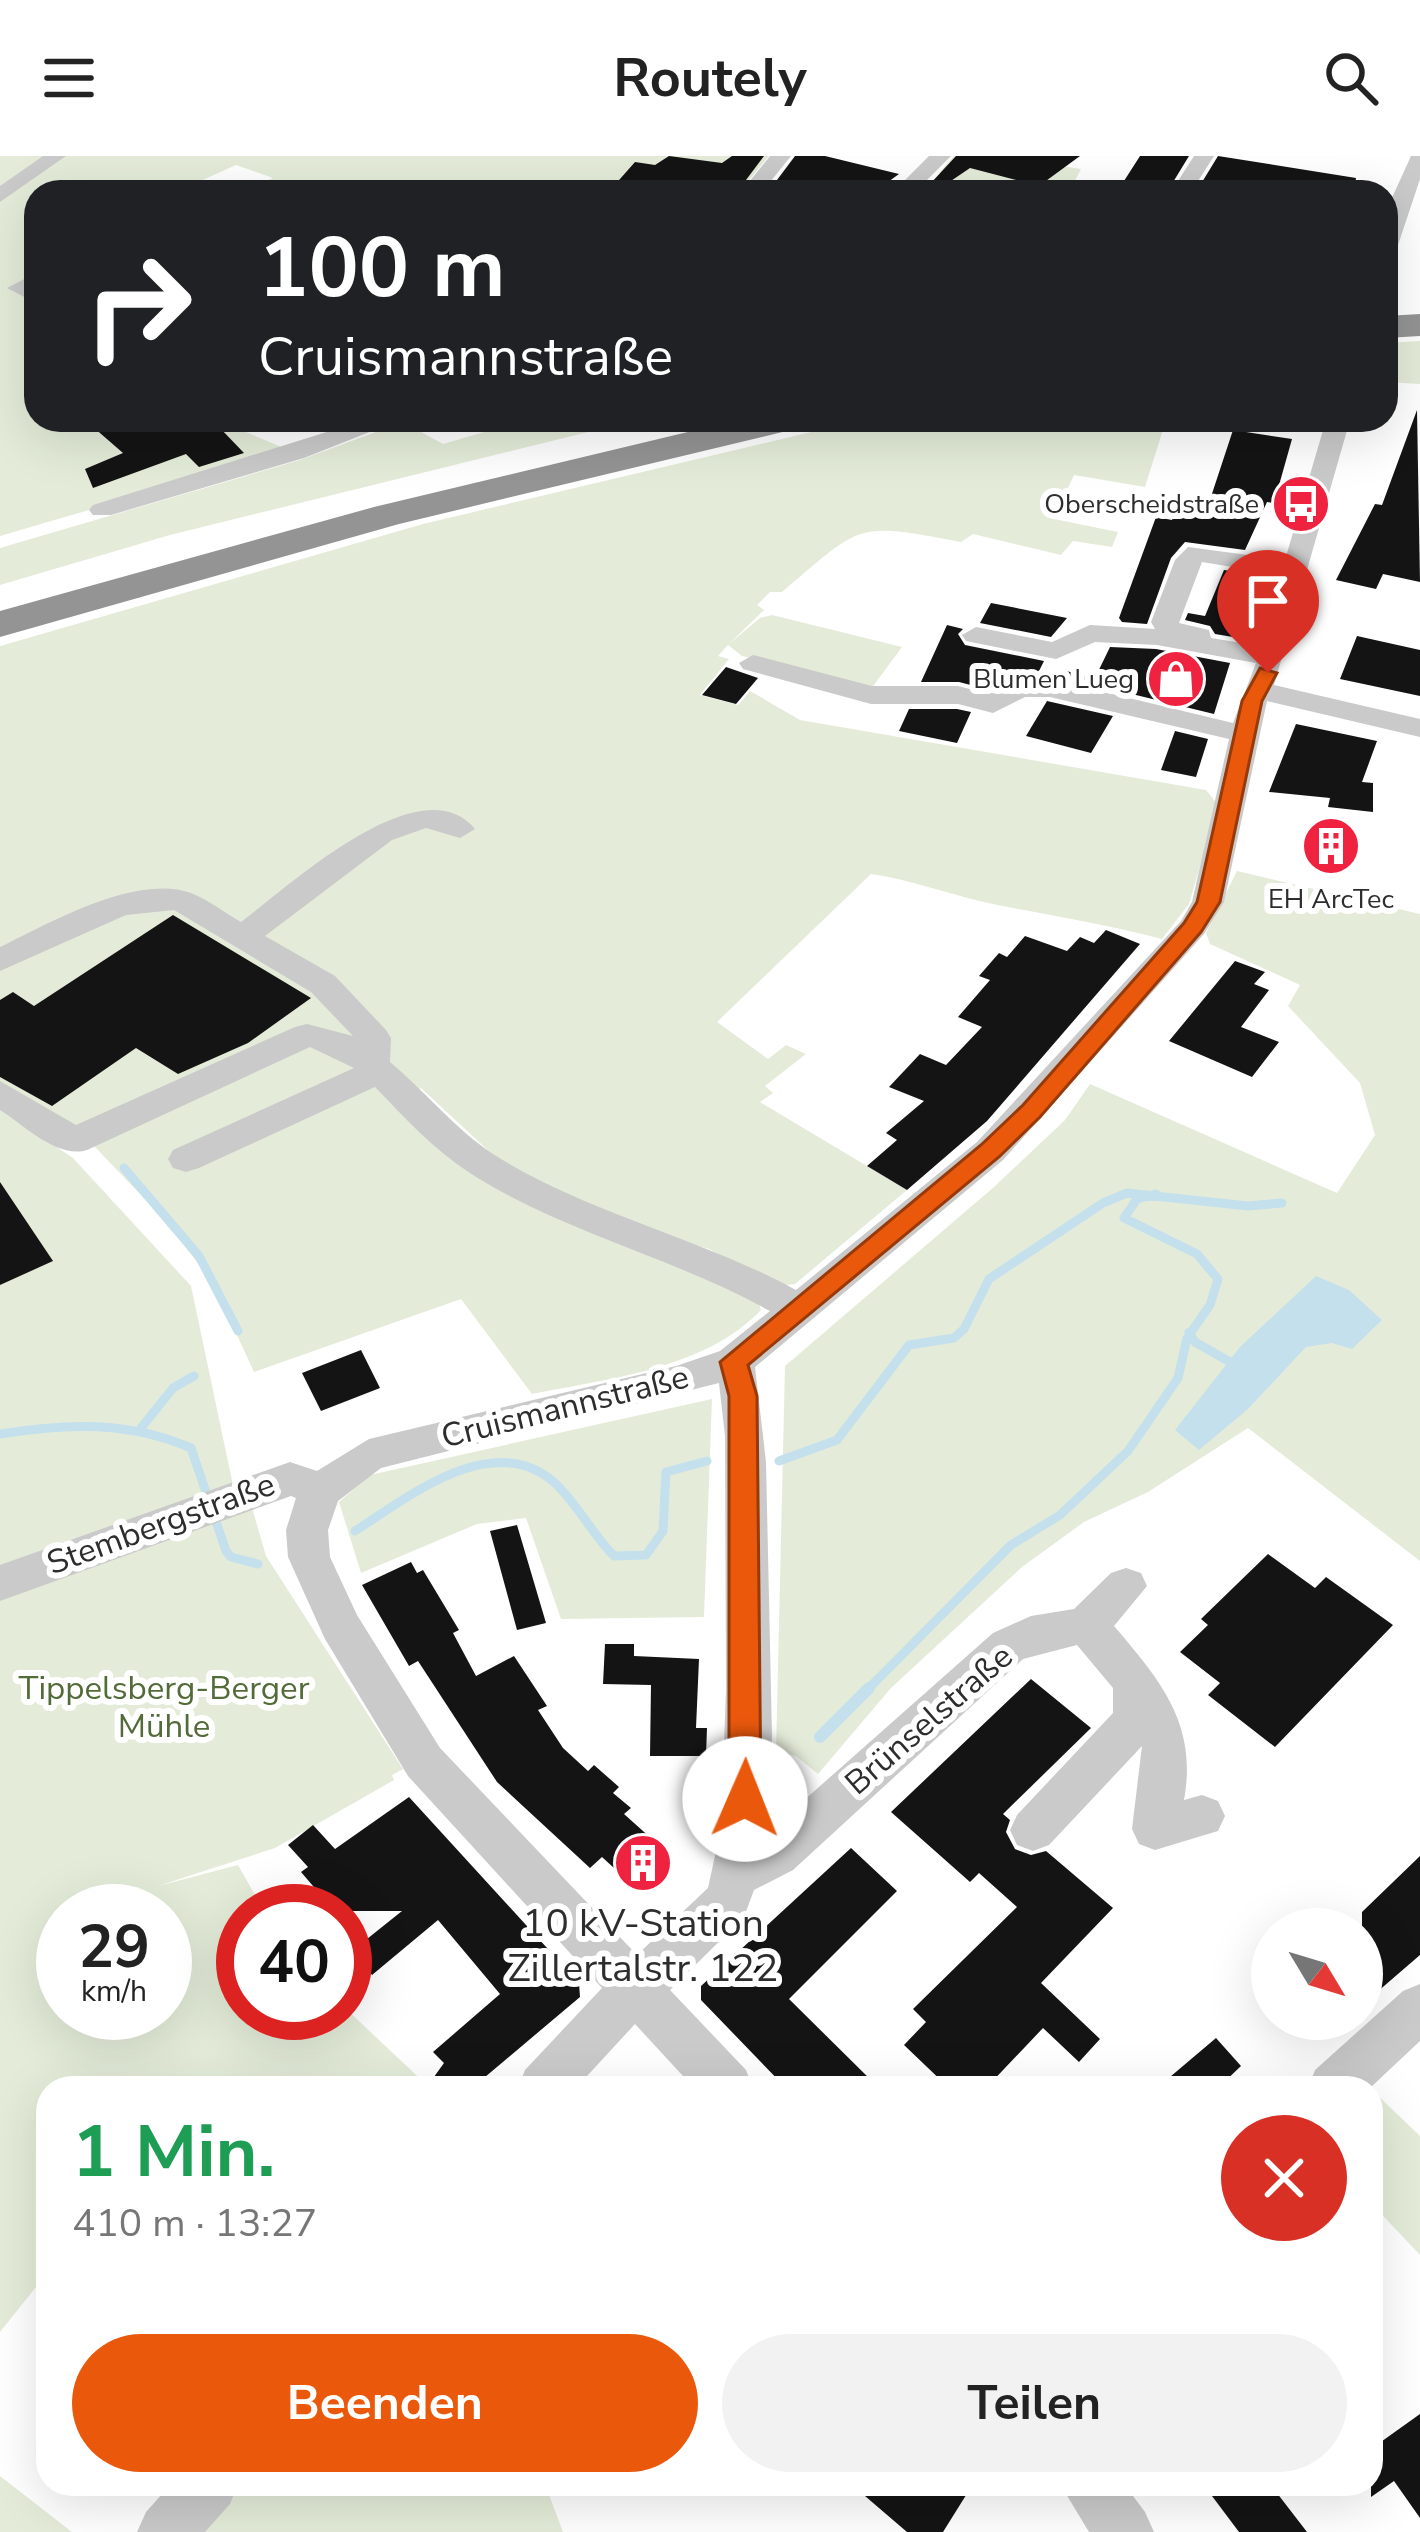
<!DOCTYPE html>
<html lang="de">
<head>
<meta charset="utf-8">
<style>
  :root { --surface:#fff; --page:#f2f2f2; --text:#222; --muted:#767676; --accent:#ea580c }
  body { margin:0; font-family:"Nunito Sans",sans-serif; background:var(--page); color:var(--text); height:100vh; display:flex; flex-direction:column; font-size:45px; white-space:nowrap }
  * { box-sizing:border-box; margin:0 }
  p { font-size:39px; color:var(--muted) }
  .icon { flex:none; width:66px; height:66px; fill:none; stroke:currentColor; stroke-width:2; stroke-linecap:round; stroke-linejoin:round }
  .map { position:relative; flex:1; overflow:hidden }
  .side { position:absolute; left:36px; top:1920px; width:1347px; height:420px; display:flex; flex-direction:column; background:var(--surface); border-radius:36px; box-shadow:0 12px 48px #0002 }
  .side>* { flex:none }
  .guide { position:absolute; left:24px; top:24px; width:1374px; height:252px; border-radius:36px; box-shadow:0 12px 48px #0002; background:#202124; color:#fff; overflow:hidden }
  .needle { width:78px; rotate:128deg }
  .tools { position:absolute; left:1251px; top:1752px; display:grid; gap:24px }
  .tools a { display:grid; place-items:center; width:132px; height:132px; border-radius:50%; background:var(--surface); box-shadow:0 12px 48px #0002; font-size:60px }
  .speed { position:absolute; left:36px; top:1728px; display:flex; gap:24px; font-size:60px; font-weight:700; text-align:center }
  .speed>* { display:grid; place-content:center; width:156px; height:156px; border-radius:50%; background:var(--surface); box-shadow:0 12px 48px #0002; line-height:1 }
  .speed small { font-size:30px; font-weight:400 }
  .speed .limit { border:18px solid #d22; background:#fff; color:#111 }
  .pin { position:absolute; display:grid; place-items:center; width:102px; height:102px; color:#fff; margin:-123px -51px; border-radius:50% 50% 50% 0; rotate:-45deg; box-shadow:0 0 12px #0007 }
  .pin .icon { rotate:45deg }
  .me { position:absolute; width:132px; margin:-66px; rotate:1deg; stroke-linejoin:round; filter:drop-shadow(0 0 9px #0008) }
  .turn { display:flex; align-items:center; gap:42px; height:252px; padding:0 36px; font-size:54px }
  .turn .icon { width:156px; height:156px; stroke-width:2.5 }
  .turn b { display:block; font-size:84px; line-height:102px }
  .round { display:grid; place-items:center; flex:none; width:126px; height:126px; border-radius:63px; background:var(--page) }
  .head { display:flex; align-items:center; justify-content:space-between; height:204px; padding:0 36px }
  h1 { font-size:72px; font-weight:700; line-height:90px; color:#1e9e55 }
  .button { display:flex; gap:24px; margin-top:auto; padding:24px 36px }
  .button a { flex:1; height:138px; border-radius:72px; background:var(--accent); color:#fff; font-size:48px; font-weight:700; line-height:138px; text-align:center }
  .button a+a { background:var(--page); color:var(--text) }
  header { display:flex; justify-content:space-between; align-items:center; height:156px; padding:0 36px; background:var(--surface); font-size:54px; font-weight:700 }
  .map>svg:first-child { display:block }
  .green { fill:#e4ecd9; fill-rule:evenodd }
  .water { fill:#c4e0ed }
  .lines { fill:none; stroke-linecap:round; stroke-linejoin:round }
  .stream-far1 { stroke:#c4e0ed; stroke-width:9 }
  .stream { stroke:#c4e0ed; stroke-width:12 }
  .building { fill:#141414 }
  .minor { fill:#cacaca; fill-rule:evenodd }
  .highway { fill:#949494; fill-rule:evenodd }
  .route { fill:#ea580c; stroke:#983908; stroke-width:3 }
  .labels { text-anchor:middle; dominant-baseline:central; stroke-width:12; stroke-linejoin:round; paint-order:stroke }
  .far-poi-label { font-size:27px; fill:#2d2d2d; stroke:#fff; text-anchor:end }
  .street-label { font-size:33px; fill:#2d2d2d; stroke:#fff }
  .park-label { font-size:33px; fill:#536b38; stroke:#fff }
  .near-poi-label { font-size:39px; fill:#2d2d2d; stroke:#fff }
</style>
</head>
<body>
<header><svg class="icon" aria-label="menu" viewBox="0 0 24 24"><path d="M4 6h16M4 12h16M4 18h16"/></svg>Routely<svg class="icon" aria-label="search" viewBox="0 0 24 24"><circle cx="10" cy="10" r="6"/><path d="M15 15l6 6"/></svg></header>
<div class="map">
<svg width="1420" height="2376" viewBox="0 0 1420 2376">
  <rect width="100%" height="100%" fill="#fff"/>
  <path class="green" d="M0,0H769L739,36H242L273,22L236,9L176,36H36V264H233L227,268L291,295L0,380Z
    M954,0H999L1081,13L1069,36H917L927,27L942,31L955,22L939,17Z
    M1420,185V228L1386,226V187Z
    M525,264H637L170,379L0,429V392L300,304L403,266L443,288Z
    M862,264H1166L1145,331L1074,319L1054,363L1118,376L1112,391L1073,385L1061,399L973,378L961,386C855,366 863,367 782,436H770L757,449L764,454L729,488L760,462L772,459L902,491L871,533L742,500L728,489L718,500L729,503L700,539L738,549L750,535L800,564L1206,634L1218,649L1189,748L1162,783C1105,768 1047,759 988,747C948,738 912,724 871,718L717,866L768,903L786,889L806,898L765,930L773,937L760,946L907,1034L795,1128L779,1130L709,1093L576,1052L493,999L421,932L394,946C491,1052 635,1078 758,1144L761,1154C705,1213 607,1223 532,1238L461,1143L254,1216L213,1127L163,1062L94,990L0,930V490L423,368Z
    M1237,715L1420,758V1405L1248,1272L1148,1336L1084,1366L1022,1411L891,1532L818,1618L796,1600L776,1596L785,1210L994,1031L1065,964L1090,928L1337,1037L1375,979L1360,927L1288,850L1300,829L1210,788L1206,777Z
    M0,953L73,1002L191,1130L234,1334L0,1420Z
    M712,1243L704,1461L561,1463L526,1362L477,1368L361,1417L339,1346L370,1319Z
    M251,1348L266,1400L403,1613L392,1619L394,1624L275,1692L158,1730L238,1709L264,1755H243V1857H345V1852L430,1932H48V2116L0,2176V1440ZM63,1755H165V1857H63Z
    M1371,1933L1420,1980V2099L1371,2047Z
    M0,2320L72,2376H0Z
    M238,2328H545L563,2376H199Z"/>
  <path class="water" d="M1316,1120L1349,1134L1382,1164L1352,1193L1332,1187L1306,1191L1248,1253L1199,1294L1175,1274L1240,1191Z"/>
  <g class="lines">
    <path class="stream-far1" d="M124,1012L199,1100L238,1175
      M1189,1176L1195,1186L1230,1206
      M141,1272L173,1232L194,1220
      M0,1278C66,1267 129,1265 191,1292L226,1395L231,1401L258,1408
      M779,1305L837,1284L909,1189L954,1182L964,1173L989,1123L1103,1047L1127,1037L1248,1050L1282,1047
      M355,1375C408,1341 495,1271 556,1328C578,1349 592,1378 614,1400L646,1399L663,1375L666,1316L707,1305
      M866,1535L1011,1389L1060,1359L1128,1295L1178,1222L1187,1182L1210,1149L1218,1123L1197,1098L1124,1062L1137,1043L1156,1038"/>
    <path class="stream" d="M820,1581L869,1532"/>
  </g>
  <path class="building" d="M669,0L722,7L732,0H764L737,36L612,32L635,6L655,9Z
    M795,0H825L899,18L874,36H768Z
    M956,0H1080L1039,30L970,12L942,31L930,28Z
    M1140,0H1189L1167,36H1129L1134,27L1124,25Z
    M1218,0L1356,22L1354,36H1196Z
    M1417,254L1420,426L1383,418L1376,433L1336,424L1375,348L1382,349Z
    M85,264H203L219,271L244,297L199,311L186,298L93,332L85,313L123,297Z
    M1233,274L1292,283L1274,347L1267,346L1245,394L1185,386L1171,402L1147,468L1122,466L1119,462L1156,361L1172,364L1176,356L1204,362Z
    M1224,414L1262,420L1239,482L1215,478L1210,470L1185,464L1188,457L1205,460Z
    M991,447L1067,462L1051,481L980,467Z
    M947,469L963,473L958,478L965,489L1044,505L1037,519L998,514L986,533L959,526H921Z
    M1357,480L1420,494V540L1340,523Z
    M1110,491L1156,493L1230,507L1214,558L1062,521L1066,515L1095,522Z
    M726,511L758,522L736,548L702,539Z
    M1047,545L1113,560L1091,597L1026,580Z
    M909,553H957L971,556L957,587L899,575Z
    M1296,568L1377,585L1362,626L1373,627V656L1328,651L1330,642L1269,636Z
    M1175,575L1208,583L1196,621L1161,614Z
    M173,759L311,842L248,887L178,918L136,892L52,950L0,921V844L13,836L34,850Z
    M1106,774L1140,788L987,965L907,1034L867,1010L897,984L886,977L924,945L889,931L920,898L946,909L982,871L958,861L990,824L979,820L999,797L1007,801L1025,780L1067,795L1080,781L1094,787Z
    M1235,805L1265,816L1254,828L1269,834L1241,871L1279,886L1252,921L1169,885Z
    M0,1026L53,1105L0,1129Z
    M361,1194L380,1232L321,1255L302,1217Z
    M517,1369L546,1467L517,1474L490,1375Z
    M1268,1398L1315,1432L1326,1421L1393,1469L1275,1591L1208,1539L1220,1527L1180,1496L1208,1469L1201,1463Z
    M411,1406L417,1417L423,1414L459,1474L453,1477L476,1520L514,1500L547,1550L538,1554L563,1592L588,1615L594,1609L619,1631L613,1637L631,1652L624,1658L672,1701L638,1734L602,1701L590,1712L497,1626L418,1505L409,1510L362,1429Z
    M605,1488H634V1500L699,1503L696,1572H707L706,1600H650L651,1529L603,1528Z
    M1031,1523L1091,1572L1003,1658L1010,1664L1006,1676L1015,1693L1031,1699L1046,1695L1113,1752L1041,1827L1100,1883L1079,1906L1043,1872L986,1932H949L904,1889L926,1866L913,1853L1017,1751L979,1717L970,1726L891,1656Z
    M409,1641L579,1827L580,1841L472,1932H426L444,1907L433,1896L500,1838L438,1764L372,1819L352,1795L402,1755H296L319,1737L301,1716L308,1711L288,1689L313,1669L335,1693Z
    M851,1692L897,1735L789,1843L879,1932H786L701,1844V1830Z
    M1420,1700V1799L1362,1849V1756Z
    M1216,1882L1241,1910L1218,1932H1157Z
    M1420,2258V2362L1394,2325L1371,2341V2293Z
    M851,2328H973L943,2376H907Z
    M1203,2328H1270L1307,2376H1239Z"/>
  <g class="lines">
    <path class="minor" d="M43,0H66L0,46V30Z
      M770,0H791L762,36H741Z
      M929,0H951L915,36H893Z
      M1194,0H1214L1191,36H1171Z
      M1420,0V23L1397,92L1386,99V55L1411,0Z
      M34,118L36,147L7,132Z
      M365,264H400L304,302L111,359H93L89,354L93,349Z
      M1326,264H1350L1274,529L1420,563V581L1267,545L1224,746L1204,778L1003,1004L755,1211L766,1306L772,1580L767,1677L993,1477L1031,1460L1074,1453L1111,1417L1126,1412L1141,1417L1147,1430L1114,1470C1160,1524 1198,1568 1184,1644L1202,1639L1218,1645L1225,1660L1218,1675L1155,1694L1139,1688L1132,1673L1142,1590L1049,1689L1033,1695L1017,1689L1010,1674L1017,1659L1113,1557V1532L1077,1489L1023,1503L793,1714L754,1734L744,1761L670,1834L746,1914L753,1932H694L635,1868L576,1932H518L525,1914L602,1832L408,1620L325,1483L288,1401L286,1374L296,1342L291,1340L0,1445V1409L290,1306L317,1315L369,1283L676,1210L720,1195L770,1155C673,1101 559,1075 470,1017C433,993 405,962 375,931L199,1012L186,1016L173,1012L168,1003L173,994L354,912L310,891L87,994C57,1003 24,969 0,954V925L76,969L295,871L307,868L353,880L311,836L174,754L126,759L0,815V791C49,767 136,717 191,737C209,744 225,757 241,766C288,731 421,607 475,673L460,682L426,672L392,684L265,780L335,820L386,874L391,882L390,906C426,936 454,972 493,998C584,1056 699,1081 796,1134L977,986L1181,765L1192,746L1229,583L1050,541H1025L993,557L958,548H871L743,513L739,507L753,499L872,530H958L989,538L1019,524L1050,523L1233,567L1256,507L1157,489L1095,486L1056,503L966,485L962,479L976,471L1052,486L1090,469L1155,473L1151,466L1175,404L1188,391L1285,404ZM1202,406L1281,419L1260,490L1211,482L1209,474L1179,467ZM719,1227L725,1280L726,1533L721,1672L708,1732L637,1799L440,1592L357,1459L330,1401L328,1374L338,1345L381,1312Z
      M1420,1828V1885L1370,1932H1308L1315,1914L1403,1835Z
      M171,2328H238L230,2348L205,2376H137L146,2356Z
      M1060,2328H1124L1145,2356L1154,2376H1089Z"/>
    <path class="highway" d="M1420,158V180L1386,182V160Z
      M738,264H805L799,272L399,368L0,481V455L374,351Z"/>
  </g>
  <path class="route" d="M1260,512L1277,517L1262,545L1220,746L1201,776L1040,961L999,1001L748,1209L757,1240L761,1643L756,1653L745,1657L733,1653L729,1643V1240L720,1206L981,989L1023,949L1184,767L1197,746L1242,545Z"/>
  <defs>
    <g id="bus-disc" transform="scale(3)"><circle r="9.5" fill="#ef2340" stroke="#fff"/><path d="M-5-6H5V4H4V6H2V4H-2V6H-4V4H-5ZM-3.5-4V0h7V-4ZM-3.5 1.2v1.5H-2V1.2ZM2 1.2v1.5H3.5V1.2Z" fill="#fff"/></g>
    <g id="shop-disc" transform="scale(3)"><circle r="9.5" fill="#ef2340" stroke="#fff"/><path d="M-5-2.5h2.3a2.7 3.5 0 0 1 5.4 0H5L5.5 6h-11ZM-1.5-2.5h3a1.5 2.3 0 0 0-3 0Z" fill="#fff"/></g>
    <g id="building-disc" transform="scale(3)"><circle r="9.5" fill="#ef2340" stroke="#fff"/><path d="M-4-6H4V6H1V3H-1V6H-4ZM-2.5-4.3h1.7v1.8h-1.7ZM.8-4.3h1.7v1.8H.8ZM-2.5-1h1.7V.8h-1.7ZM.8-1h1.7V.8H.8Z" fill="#fff"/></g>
  </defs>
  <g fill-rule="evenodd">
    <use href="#bus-disc" x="1301" y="348"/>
    <use href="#shop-disc" x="1176" y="523"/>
    <use href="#building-disc" x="1331" y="690"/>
    <use href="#building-disc" x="643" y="1707"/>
  </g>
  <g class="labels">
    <g class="far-poi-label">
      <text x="1259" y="348">Oberscheidstraße</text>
      <text x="1134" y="523">Blumen Lueg</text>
      <text x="1331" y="743" text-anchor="middle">EH ArcTec</text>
    </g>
    <g class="street-label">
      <text transform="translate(565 1251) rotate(-14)">Cruismannstraße</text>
      <text transform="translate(161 1368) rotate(-20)">Stembergstraße</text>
      <text transform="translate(929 1564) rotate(-41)">Brünselstraße</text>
    </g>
    <g class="park-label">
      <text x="164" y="1532">Tippelsberg-Berger<tspan x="164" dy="38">Mühle</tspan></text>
    </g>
    <g class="near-poi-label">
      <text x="643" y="1767">10 kV-Station<tspan x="643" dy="45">Zillertalstr. 122</tspan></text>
    </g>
  </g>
</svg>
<div class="tools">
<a><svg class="needle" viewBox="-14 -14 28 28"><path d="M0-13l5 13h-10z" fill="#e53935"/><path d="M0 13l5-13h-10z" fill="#767676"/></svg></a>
</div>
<div class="speed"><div>29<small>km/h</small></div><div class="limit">40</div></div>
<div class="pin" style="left:1268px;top:517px;background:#d93025"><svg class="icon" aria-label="arrive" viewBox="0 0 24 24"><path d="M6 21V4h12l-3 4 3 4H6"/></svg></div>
<svg class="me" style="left:745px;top:1643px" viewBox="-20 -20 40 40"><circle r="19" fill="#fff"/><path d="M0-13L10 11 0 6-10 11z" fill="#ea580c"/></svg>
<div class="guide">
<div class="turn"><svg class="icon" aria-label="right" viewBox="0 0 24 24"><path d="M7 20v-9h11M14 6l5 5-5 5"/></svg><div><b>100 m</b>Cruismannstraße</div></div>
</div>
<section class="side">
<div class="head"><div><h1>1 Min.</h1><p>410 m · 13:27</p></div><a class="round" style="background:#d93025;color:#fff"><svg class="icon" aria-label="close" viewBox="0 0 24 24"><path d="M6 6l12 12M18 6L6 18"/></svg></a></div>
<div class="button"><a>Beenden</a><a>Teilen</a></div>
</section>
</div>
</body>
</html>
